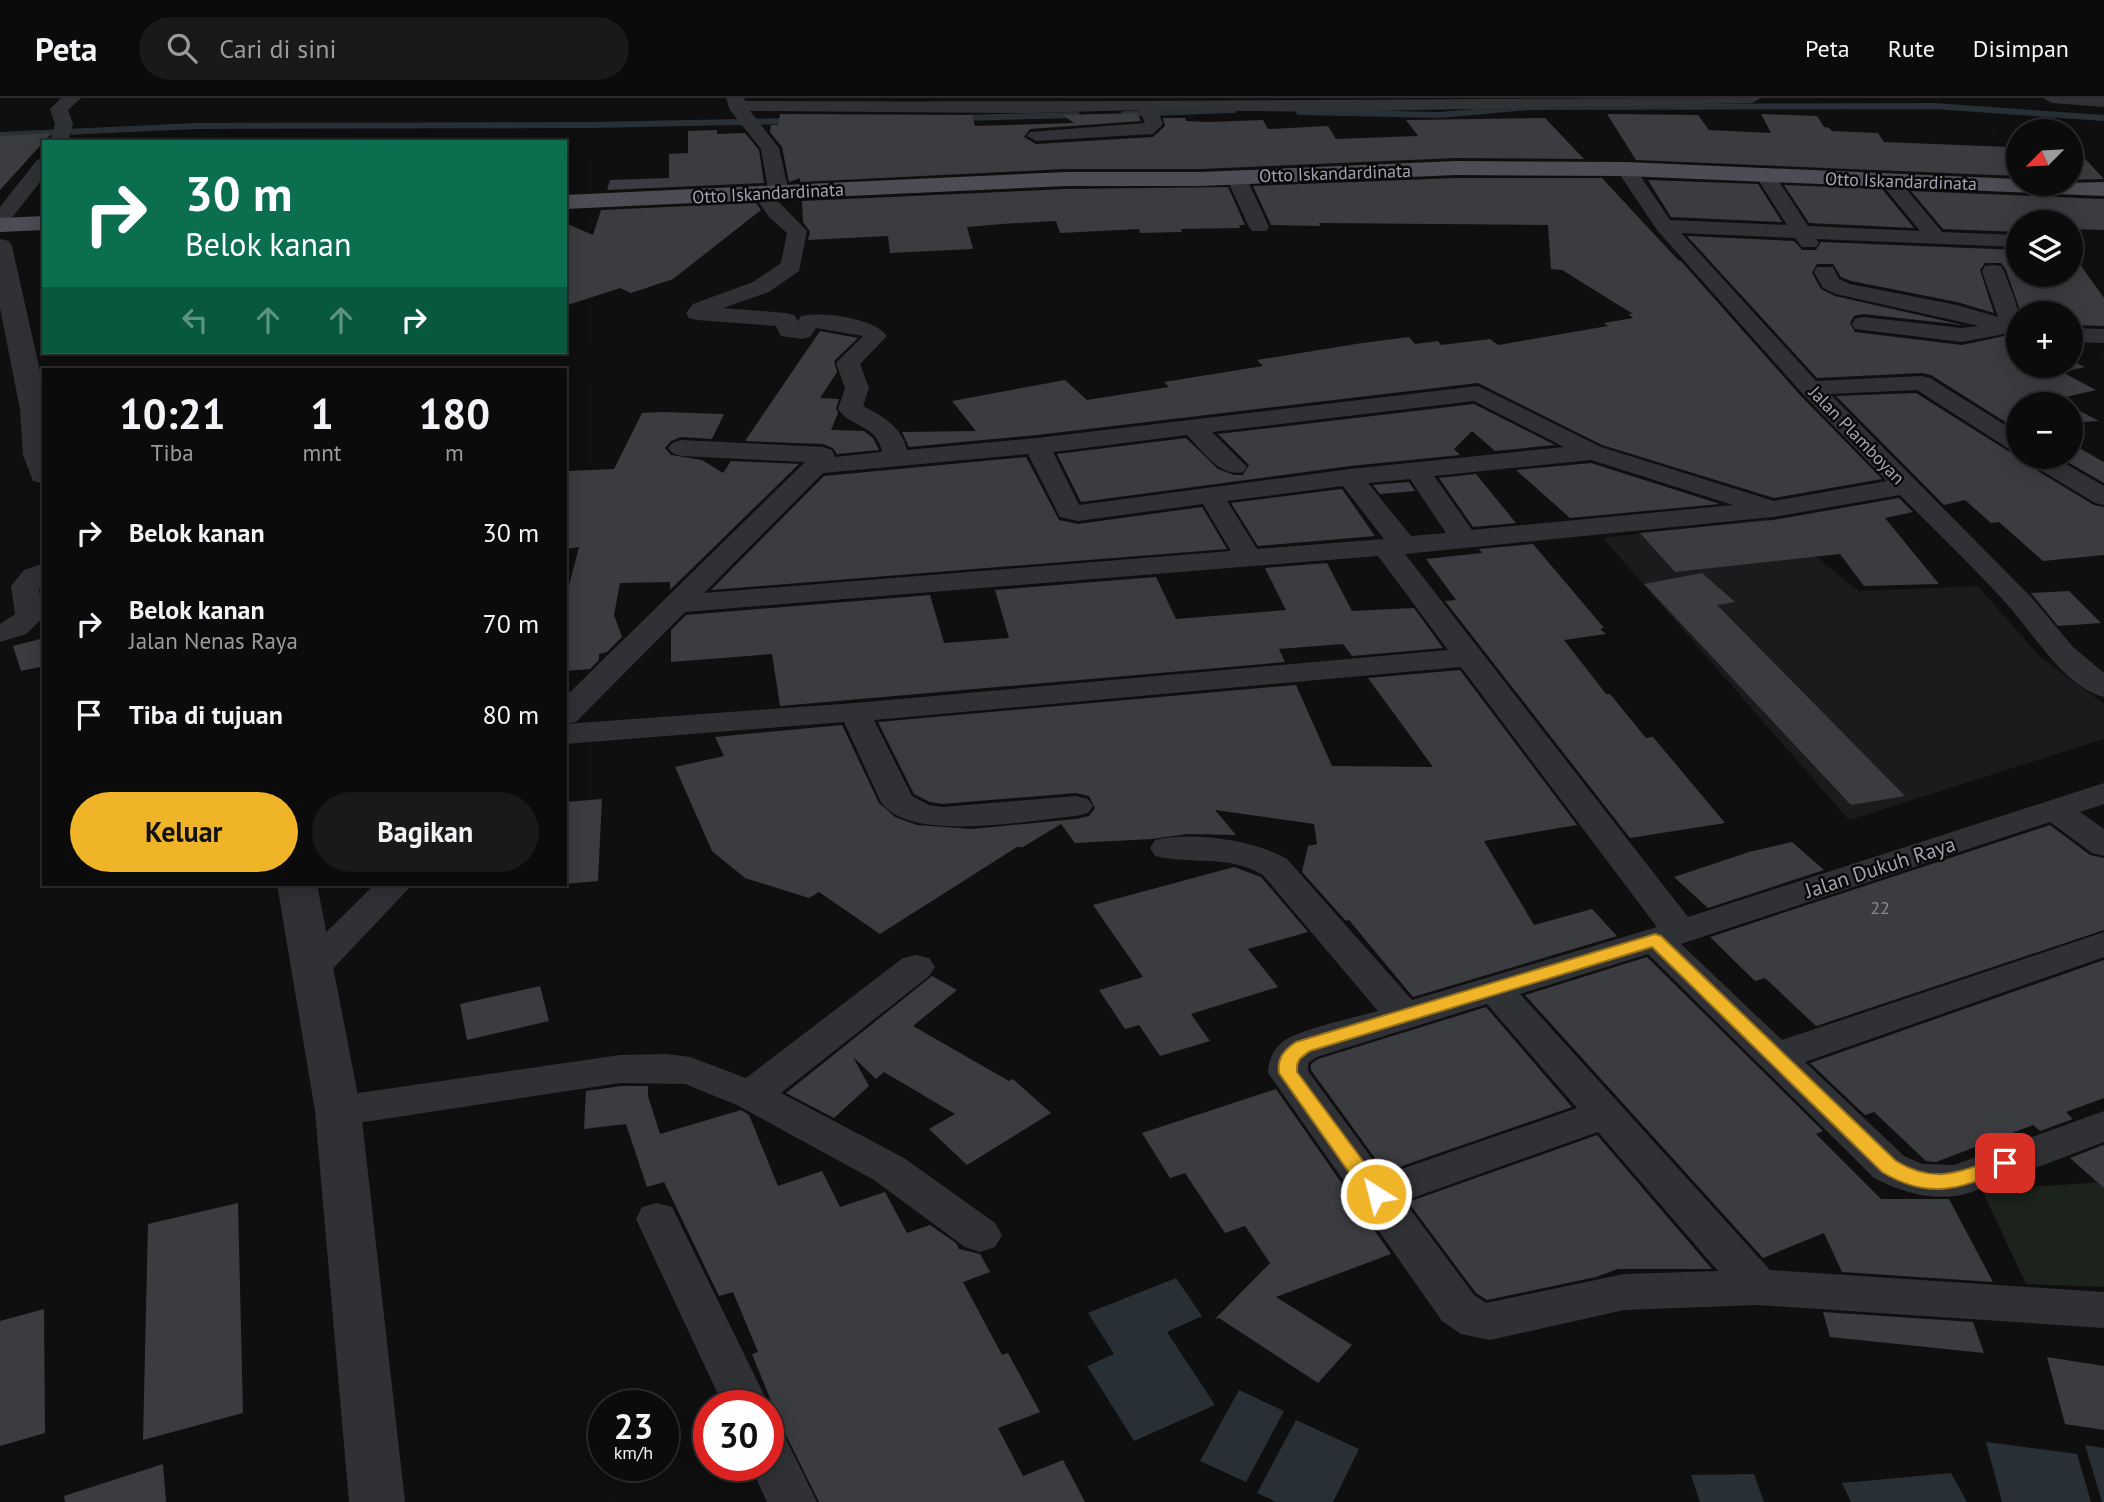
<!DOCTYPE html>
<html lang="id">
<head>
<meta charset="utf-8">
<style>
  :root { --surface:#0b0b0c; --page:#19191a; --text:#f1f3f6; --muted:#9a9b9d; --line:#2b2b2d; --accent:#efb428 }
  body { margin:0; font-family:"PT Sans",sans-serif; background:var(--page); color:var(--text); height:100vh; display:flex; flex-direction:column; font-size:26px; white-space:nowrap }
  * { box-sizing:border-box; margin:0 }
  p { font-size:23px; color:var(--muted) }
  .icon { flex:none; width:38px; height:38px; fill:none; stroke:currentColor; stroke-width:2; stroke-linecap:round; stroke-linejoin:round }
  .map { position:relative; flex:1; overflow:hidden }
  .drawer { position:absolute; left:42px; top:270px; width:525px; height:518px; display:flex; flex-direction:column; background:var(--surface); border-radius:0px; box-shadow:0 4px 18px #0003,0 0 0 2px var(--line) }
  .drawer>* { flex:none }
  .top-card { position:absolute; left:42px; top:42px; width:525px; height:214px; border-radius:0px; box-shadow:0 4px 18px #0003,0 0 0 2px var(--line); background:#0b6e4f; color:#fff; overflow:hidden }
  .needle { width:46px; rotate:246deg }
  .tools { position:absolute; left:2006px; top:21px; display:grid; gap:14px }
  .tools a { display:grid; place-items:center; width:77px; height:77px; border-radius:50%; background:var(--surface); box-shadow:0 4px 18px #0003,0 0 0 2px var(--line); font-size:35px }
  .speed { position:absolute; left:588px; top:1292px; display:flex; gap:14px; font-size:35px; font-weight:700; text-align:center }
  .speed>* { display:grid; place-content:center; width:91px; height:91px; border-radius:50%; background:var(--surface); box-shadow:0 4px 18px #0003,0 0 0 2px var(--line); line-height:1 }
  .speed small { font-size:18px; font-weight:400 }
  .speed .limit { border:10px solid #d22; background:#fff; color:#111 }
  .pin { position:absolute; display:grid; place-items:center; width:60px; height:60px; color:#fff; margin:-30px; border-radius:14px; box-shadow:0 4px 10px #0006 }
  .me { position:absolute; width:77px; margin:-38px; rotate:324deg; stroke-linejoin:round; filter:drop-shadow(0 0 5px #0008) }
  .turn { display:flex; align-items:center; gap:24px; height:147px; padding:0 28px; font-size:32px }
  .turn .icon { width:91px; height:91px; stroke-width:2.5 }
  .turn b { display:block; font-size:49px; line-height:60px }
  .lanes { display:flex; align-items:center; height:66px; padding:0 28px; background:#0003; justify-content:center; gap:35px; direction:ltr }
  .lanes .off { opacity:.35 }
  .eta { display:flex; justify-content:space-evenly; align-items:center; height:119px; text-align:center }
  .eta b { font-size:42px; font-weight:700; line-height:49px }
  .primary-button { display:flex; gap:14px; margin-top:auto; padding:14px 28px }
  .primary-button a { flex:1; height:80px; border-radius:42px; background:var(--accent); color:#111; font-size:28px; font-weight:700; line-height:80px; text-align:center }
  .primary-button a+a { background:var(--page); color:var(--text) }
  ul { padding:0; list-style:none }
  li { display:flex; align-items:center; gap:21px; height:91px; padding:0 28px }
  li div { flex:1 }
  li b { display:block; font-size:26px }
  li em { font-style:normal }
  header { display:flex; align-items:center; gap:42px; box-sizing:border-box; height:98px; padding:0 35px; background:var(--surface); border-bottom:2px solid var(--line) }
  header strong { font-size:33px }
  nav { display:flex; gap:38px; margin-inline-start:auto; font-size:24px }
  .search { width:490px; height:63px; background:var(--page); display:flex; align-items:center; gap:18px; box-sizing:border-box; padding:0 24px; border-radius:38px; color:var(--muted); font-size:26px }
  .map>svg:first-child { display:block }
  .built { fill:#1b1b1d }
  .green { fill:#1b231c }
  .water { fill:#282f35 }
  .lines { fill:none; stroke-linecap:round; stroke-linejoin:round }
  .stream { stroke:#282f35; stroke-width:6 }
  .building { fill:#3b3c40 }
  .minor { fill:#303135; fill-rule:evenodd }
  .tertiary { fill:#303135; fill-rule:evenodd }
  .primary { fill:#4c4d54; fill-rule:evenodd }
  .route { fill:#efb428; stroke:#9b751a; stroke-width:2 }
  .labels { text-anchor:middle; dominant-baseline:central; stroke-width:5; stroke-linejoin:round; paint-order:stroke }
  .far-street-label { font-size:18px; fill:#a0a4b1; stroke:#0a0a0b }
  .number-label { font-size:18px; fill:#878a95 }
  .street-label { font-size:21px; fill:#a0a4b1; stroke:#0a0a0b }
</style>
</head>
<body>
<header>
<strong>Peta</strong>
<div class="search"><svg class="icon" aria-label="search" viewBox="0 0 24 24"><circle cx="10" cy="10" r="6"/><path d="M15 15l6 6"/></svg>Cari di sini</div>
<nav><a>Peta</a><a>Rute</a><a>Disimpan</a></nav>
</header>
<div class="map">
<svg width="2104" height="1404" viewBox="0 0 2104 1404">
  <rect width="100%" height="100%" fill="#0f0f10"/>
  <path class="built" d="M1767,421L1859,493L1978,488L2039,558L2104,606V641L1849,722L1603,440Z"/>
  <path class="green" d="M2104,1084V1189L2026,1186L1982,1092Z"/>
  <path class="water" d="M1176,1180L1202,1218L1167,1234L1215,1307L1134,1343L1087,1268L1114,1256L1088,1215Z
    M1239,1292L1284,1313L1246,1384L1200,1363Z
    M1296,1322L1359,1351L1333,1404H1276L1257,1395Z
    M1986,1344L2077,1356L2091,1404H2002Z
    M2085,1347L2104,1350V1404H2102Z
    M1951,1375L1967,1404H1851L1842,1385Z
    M1754,1376L1764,1404H1700L1691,1377Z"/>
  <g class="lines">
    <path class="stream" d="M1299,14L1440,17L1528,9L1933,8L2104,20
      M1124,16L1234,12
      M960,20L1077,17
      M0,37L196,28L592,27L793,23"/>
  </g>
  <path class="building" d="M1137,15L1141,23L1030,31L1024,39L1036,46L1153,39L1165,28L1163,20H1185L1186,23L1208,24L1263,22L1268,31L1328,28L1336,41L1418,38L1406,22L1545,20L1584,61L1456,60L1200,71H1066L800,84V80L789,84L782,49L770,34L771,27H778L780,16L972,17L975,28L1074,25L1063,17Z
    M1607,16L1698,17L1709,32L1771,35L1761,16L1817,18L1824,29L1829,30L1832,33L1878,35L1884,44L2009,49L2007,46L2018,47V78L1636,62Z
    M717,32V36L745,35L759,52L764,85L607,92L610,82L669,80V56L688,55V33Z
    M50,35L49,38L0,92V38Z
    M2070,49L2075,50L2104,81L2070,82Z
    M1456,80H1602L1679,163L1680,162L1800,297L1882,381L1774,400L1602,347L1478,285L1037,337L909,349L902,334L976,333L952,303L1065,282L1087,302L1169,289L1164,284L1263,268L1257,262L1362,245L1409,239L1415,246L1438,243L1441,247L1490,241L1498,247L1608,228L1604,225L1633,220L1628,216H1633L1562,172L1551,171L1548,127L1319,125L1320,128L1271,127L1253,88Z
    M1648,82L1758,86L1782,124L1671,119Z
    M1784,87L1882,91L1914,130L1809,125Z
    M1228,89L1245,127H1239L1240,130L1181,131L1182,134L1140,135L1139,131L1060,135L1056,123L1002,126L967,129L973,151L890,155L888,138L808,142L810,134L803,124L802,103L1066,91Z
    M1911,93L2104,101V132L2070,131V124H2018V134L1943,131Z
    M756,105L761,112L673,181L631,195L620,190L565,208V125L593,137L601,112Z
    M1687,138L1794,143L1802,152H1816L1821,144L2018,152V177H2070L2071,154L2104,200V228L2070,227V215H2021L2006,172L2001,165H1985L1980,172L1994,215L1957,204L1851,183L1841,179L1833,166H1817L1812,175L1821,191L1835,198L1963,227L1863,216L1854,218L1850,225L1855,234L1962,247L2018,235V268H2070V262L2085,269L2062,274L2096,292L2057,301L2067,306H2018V332L1931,277L1922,275L1817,280Z
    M820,233L858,240L834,263L837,274L820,300L839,301L836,310L838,315L831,332L864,333L873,340L879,352L837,356L833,350L823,346L745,343Z
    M1916,295L2008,353L2018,356L2026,366L2094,407L2104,409V457L2043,463L1999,424L1991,425L1965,402L1944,407L1836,298Z
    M1474,306L1555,347L1495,353L1472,333L1454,351L1460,357L1350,368L1081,404L1057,356L1186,340L1218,371L1234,377H1243L1249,367L1218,336Z
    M2070,308L2099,323L2070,325Z
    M663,314L724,316L712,341L681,339L671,343L665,350L671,357L702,362L723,375L731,363L799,366L670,492V484L620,485L614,517L622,539L607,554L599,556V562L590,571L565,573V503L579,449L565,451V386L568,373L614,371L642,315Z
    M2070,345L2104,364V385L2059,359H2070Z
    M1026,359L1059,422L1078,426L1202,409L1227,451L711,492L824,378Z
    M1591,365L1720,406L1570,420L1516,372Z
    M1476,376L1516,425L1473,429L1439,380Z
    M1409,384L1415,393L1380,396L1373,387Z
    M1342,391L1375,438L1258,448L1231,405Z
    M1899,400L1913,414L1885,420L1939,486L1864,488L1840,456L1675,474L1640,435L1773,422Z
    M1533,446L1604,530L1600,531L1606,536L1564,542L1606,596H1610L1646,640L1653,639L1725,725L1630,740L1445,503L1456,502L1426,461L1482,455L1479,451Z
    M1327,465L1352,513L1414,510L1443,550L1352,558L1343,546L1279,551L1285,564L780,608L772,556L671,564V532L686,517L930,497L944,545L1009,540L995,492L1156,479L1176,521L1286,512L1265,470Z
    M1702,475L1735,504L1717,507L1905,698L1851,707L1644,486Z
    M2069,493L2101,525L2058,528L2031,495Z
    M44,540V568L21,573L13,548Z
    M1460,572L1577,727L1484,743L1534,827L1592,811L1617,838L1413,899L1349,822L1346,823L1302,774L1308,748L1317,746L1314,726L1215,712L1236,737L1187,736L1152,741L1075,745L1061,726L1023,749H1017L880,836L819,794L809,800L745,780L712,753L675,669L724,658L715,639L842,627L879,705L895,719L917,727L972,731L1076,721L1089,718L1095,710L1089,698L1076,695L942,706L930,704L914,696L878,624L1296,587L1332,668L1433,669L1368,580Z
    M602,701L598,783L565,786V704Z
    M2050,727L2090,757L2104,760V832L1816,928L1765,880L1755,883L1710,839Z
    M1792,744L1824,772L1708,810L1674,779L1749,754Z
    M1234,769L1261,779L1308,834L1248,851L1278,889L1191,916L1210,943L1160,958L1139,927L1125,931L1099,892L1143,879L1093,807Z
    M1647,859L1823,1033L1816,1036L1881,1101H1949L1993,1184L1842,1174L1824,1135L1763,1160L1525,897Z
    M2104,862V1000L2066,1014L2073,1021L2040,1033L2033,1027L1936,1064L1926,1063L1874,1014L1865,1017L1810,965Z
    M932,878L957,892L913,928L1009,983L1013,981L1051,1015L967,1067L929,1031L955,1016L884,974L876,981L853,959L869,988L834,1020L786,995Z
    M540,888L549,923L467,942L460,906Z
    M1486,909L1572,1009L1385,1074L1311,972V966L1318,961Z
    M622,988H648V998L660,1036L741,1012L749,1017L778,1088L822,1073L840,1109L885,1094L907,1135L930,1127L956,1145L959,1151L980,1156L990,1174L963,1184L1002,1257L1008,1255L1040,1314L998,1330L1023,1378L1063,1362L1085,1404H819L780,1325L752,1256L758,1254L733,1194L719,1198L664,1084L647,1089L626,1026L584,1031L586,993Z
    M1276,991L1391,1156L1276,1199L1352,1247L1318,1285L1219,1220L1215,1221L1270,1165L1245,1128L1225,1135L1185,1075L1170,1080L1142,1035Z
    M1597,1037L1712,1171H1618L1596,1179L1487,1202L1476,1195L1408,1104Z
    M2103,1047L2104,1048V1090L2070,1060Z
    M238,1105L243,1315L143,1342L148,1126Z
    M44,1211L45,1335L0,1348V1223Z
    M1823,1214L1973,1224L1984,1255L1830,1239Z
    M2047,1259L2104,1268V1332L2065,1326Z
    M163,1366L166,1404H65L64,1398Z"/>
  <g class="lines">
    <path class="minor" d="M61,0H81L68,12L73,26L68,44H50L55,26L50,11Z
      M726,0H744L745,3C1083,5 1422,0 1761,0L1752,5L1325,14L1157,12L1163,26L1153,36L1036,43L1027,38L1030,34L1145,25L1139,12L1032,15L750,13L779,50L789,95L786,99L775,100L807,133L799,173L769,194L723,210L786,215L794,217L798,223L801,218C822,213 875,220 887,238L860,266L869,290L863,308C884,319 901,328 907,352L1037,340L1478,288L1601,349L1774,403L1887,383L1802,295L1657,132L1616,71L1619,67H1633L1670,122L1787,127L1755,77L1765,71L1772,73L1808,128L1920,133L1879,83L1889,77L1896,79L1942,134L2018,137V149L1816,141L1819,145L1816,149H1802L1795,140L1681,135L1816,283L1922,278L1930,280L2018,335V354L2009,351L1917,292L1830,296L2032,500L2073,549L2104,575V599C2067,590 2036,540 2012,512C1977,472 1937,435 1900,397L1773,419L1405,456L1688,819L2104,685V706L2080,714L2104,731V758L2092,755L2050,724L1681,846L1782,942L2104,834V859L1805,964L1904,1058L1922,1066L1954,1067L2104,1013V1044L1972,1094C1938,1105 1905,1096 1874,1080L1648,856L1520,896L1770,1172L2104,1194V1230L1758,1207L1624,1212L1490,1242L1461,1236L1442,1223L1268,975C1268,964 1273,952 1281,945C1296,932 1356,919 1378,913L1263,777C1229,756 1191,767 1155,758L1150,750L1155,742C1192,733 1255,742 1287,761L1412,902L1657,829L1461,569L874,622L912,698L929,707L942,709L1076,698L1088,701L1093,708L1088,715L1076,718C1030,722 910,746 881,704L844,624L565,646V626L855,605L1448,552L1378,458L685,514L576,624L565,626V599L805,364L681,358L672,355L668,350L672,345L681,342L823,349L832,352L835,359L882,354C878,327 851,330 838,311L845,290L836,265L863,238L816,230L810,239L802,241L781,238L776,228L697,222L689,220L686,215L693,206L753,184L781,165L787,135L769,119L752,95L755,91H768L761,51L730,12ZM1474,303L1564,349L1350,371L1079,407L1053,354L1187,337C1202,352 1220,380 1243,374L1247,369L1212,334ZM1028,356L1060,419L1078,423L1203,406L1231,453L704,495L823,375ZM1591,362L1733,407L1472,432L1434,378ZM1410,381L1446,435L1411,438L1368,385ZM1343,388L1384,441L1257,451L1227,403ZM1487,906L1577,1010L1384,1077L1308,973V965L1317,959ZM1598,1034L1718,1173L1624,1176L1486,1205L1474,1197L1404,1103Z
      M2043,0H2104V9L2052,5Z
      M44,60V79L7,126L0,128V109L37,62Z
      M1236,73L1246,79L1269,129L1266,133H1252L1249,129L1226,79Z
      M2070,140L2079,142L2082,146L2079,150L2070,152Z
      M1993,167L2001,168L2004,173C2010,192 2025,216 2015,234L1962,244L1855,231L1852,226L1855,221L1863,219L1962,230L1979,228L1836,196L1823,190L1814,174L1817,169H1833L1839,181L1850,186L1957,207L1998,219L1982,173L1985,168Z
      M2070,230L2104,231V245L2070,244Z
      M2023,359H2054L2104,388V407L2095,405L2027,364Z
      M44,465V484L39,492L44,519L26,536L0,544V526L15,516L11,488L24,472Z
      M375,786H413L325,879L312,882L299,879L293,870L299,861Z
      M916,857L929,860L935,869L929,878L781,995L904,1060L995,1125L1002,1137L995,1149L980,1154L965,1149L874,1082L737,1007L685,986L620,985L338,1028L324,1023L318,1013L324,1003L338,998L620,957L667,956L690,959L746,980L903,860Z
      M657,1105L672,1109L769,1307L768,1309V1307H723L636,1121L642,1109Z
      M768,1333L785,1339L817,1404H767L750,1367H768Z"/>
    <path class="tertiary" d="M0,141L9,143L12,148L44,291V386L33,383L23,357L20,311L0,210Z
      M277,786H317L361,1013L405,1404H349L315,1013Z"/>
    <path class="primary" d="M1456,63L1626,64L2018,81V86L2104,84V98L1626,78L1456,77L1200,88H1066L565,111V97L1066,74H1200Z
      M44,118V132L0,134V120Z"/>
  </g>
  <path class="route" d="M1655,836L1661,838L1896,1063C1939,1089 1963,1071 2005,1058L2012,1060L2015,1065L2012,1070C1962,1089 1932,1104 1882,1074L1652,849L1310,953C1300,960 1296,962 1297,974L1383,1090L1386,1096L1383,1101L1376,1103L1368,1101L1279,975C1277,960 1284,952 1296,944Z"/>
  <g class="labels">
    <g class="far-street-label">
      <text transform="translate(1335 75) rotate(-2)">Otto Iskandardinata</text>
      <text transform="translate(1901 83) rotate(2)">Otto Iskandardinata</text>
      <text transform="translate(768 95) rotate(-3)">Otto Iskandardinata</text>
      <text transform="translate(1857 337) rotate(46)">Jalan Plamboyan</text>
    </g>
    <g class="number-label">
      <text x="1880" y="809">22</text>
    </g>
    <g class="street-label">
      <text transform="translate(1880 769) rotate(-18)">Jalan Dukuh Raya</text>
    </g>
  </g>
</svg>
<div class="tools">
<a><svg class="needle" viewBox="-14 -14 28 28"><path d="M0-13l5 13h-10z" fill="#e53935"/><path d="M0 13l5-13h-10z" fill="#9a9b9d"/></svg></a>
<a><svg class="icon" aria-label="layers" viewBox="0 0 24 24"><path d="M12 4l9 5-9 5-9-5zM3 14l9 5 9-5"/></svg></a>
<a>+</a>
<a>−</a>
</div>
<div class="speed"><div>23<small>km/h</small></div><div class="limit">30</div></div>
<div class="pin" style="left:2005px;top:1065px;background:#d93025"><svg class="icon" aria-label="arrive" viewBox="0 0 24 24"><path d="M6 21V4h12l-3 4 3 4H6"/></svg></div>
<svg class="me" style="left:1376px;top:1096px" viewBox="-20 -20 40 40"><circle r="17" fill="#efb428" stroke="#fff" stroke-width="3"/><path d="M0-11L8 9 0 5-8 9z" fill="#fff"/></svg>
<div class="top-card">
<div class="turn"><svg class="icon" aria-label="right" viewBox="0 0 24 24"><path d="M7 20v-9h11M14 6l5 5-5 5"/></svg><div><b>30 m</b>Belok kanan</div></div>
<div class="lanes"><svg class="icon off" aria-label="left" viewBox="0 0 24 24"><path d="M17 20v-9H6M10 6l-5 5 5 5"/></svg><svg class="icon off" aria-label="ahead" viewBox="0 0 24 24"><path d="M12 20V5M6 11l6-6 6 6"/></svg><svg class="icon off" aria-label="ahead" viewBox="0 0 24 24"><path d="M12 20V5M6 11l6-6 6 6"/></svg><svg class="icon" aria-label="right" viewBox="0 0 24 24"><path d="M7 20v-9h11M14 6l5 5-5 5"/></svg></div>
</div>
<section class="drawer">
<div class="eta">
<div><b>10:21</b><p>Tiba</p></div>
<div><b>1</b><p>mnt</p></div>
<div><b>180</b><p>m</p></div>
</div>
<ul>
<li><svg class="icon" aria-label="right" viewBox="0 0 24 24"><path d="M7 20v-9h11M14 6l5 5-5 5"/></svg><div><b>Belok kanan</b></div><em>30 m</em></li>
<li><svg class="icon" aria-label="right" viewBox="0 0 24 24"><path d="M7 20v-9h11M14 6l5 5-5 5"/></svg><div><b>Belok kanan</b><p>Jalan Nenas Raya</p></div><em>70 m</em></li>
<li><svg class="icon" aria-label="arrive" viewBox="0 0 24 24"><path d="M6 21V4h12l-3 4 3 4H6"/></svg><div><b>Tiba di tujuan</b></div><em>80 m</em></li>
</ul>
<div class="primary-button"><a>Keluar</a><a>Bagikan</a></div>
</section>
</div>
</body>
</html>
